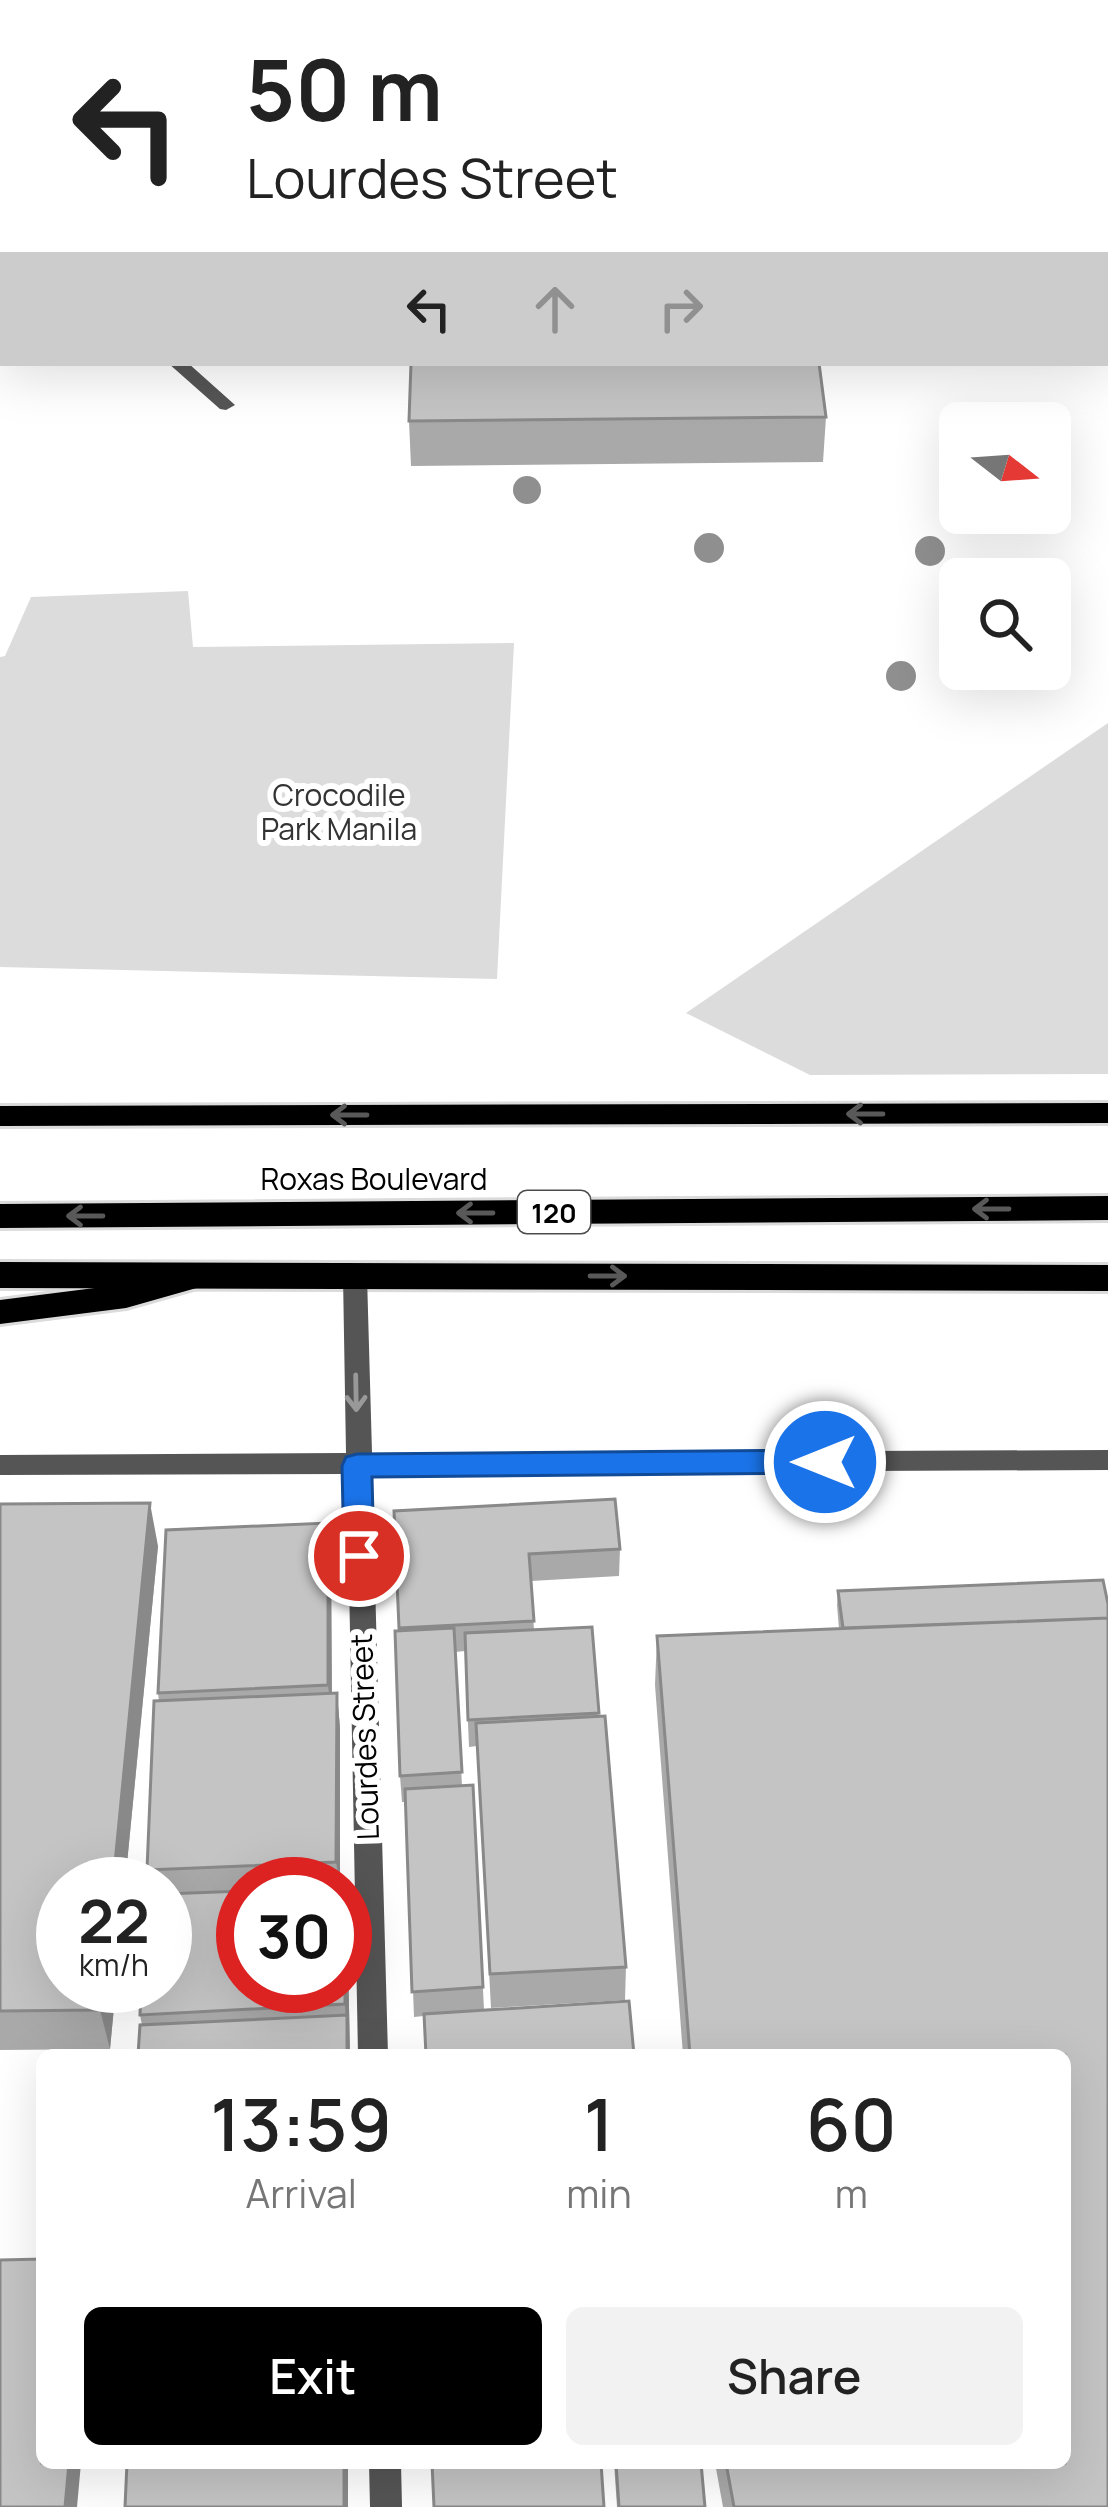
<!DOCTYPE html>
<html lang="en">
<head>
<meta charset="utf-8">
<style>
  :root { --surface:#fff; --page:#f2f2f2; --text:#222; --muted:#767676; --accent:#000 }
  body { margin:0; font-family:Manrope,sans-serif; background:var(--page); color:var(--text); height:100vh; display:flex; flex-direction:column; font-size:45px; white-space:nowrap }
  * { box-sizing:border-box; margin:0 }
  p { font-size:39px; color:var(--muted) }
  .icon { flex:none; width:66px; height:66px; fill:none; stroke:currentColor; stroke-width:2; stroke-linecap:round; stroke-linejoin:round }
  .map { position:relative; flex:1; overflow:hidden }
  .details { position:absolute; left:36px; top:2049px; width:1035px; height:420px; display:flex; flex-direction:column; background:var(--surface); border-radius:18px; box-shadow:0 12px 48px #0002 }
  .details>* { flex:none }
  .banner { position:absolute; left:0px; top:0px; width:1110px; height:366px; box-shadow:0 12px 48px #0002; background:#fff; color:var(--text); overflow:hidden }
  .needle { width:78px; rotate:107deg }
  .controls { position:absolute; left:939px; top:402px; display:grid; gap:24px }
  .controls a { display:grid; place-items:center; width:132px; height:132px; border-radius:18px; background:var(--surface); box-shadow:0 12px 48px #0002; font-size:60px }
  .speed { position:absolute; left:36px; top:1857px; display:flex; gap:24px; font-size:60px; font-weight:700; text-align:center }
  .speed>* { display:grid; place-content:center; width:156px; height:156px; border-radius:50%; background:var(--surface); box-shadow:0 12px 48px #0002; line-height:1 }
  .speed small { font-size:30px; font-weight:400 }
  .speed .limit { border:18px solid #d22; background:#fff; color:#111 }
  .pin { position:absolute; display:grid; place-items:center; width:102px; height:102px; color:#fff; margin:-51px; border:6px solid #fff; border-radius:50%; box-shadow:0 3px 12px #0007 }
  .me { position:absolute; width:132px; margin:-66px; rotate:270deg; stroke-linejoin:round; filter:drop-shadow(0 0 9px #0008) }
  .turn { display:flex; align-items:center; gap:42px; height:252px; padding:0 48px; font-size:54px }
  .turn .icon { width:156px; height:156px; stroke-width:2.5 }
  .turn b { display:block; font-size:84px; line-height:102px }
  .lanes { display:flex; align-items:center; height:114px; padding:0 48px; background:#0003; justify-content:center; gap:60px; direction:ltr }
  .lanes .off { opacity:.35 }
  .eta { display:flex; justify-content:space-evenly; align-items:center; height:204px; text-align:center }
  .eta b { font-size:72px; font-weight:600; line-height:84px }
  .cta { display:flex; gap:24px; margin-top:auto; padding:24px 48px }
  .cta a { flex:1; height:138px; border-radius:18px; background:var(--accent); color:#fff; font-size:48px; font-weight:600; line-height:138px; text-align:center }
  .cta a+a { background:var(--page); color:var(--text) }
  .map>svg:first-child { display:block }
  .green { fill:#dcdcdc }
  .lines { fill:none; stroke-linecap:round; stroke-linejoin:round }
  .primary-casing { stroke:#dbdbdb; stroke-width:6 }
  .trunk-casing { stroke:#dbdbdb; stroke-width:6 }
  .service { fill:#555; fill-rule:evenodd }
  .minor { fill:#555; fill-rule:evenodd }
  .primary { fill:#000; fill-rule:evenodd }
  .trunk { fill:#000; fill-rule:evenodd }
  .tree { fill:#8f8f8f }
  .wall { fill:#a9a9a9 }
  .shaded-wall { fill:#898989 }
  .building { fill:#c4c4c4; stroke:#898989; stroke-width:3 }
  .oneway { stroke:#595959 }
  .oneway2 { stroke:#999 }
  .route { fill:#1a73e8; stroke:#114b97; stroke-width:3 }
  .labels { text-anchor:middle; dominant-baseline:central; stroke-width:12; stroke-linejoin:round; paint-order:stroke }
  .shield { fill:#fff; stroke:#4c4c4c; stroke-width:3 }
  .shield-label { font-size:27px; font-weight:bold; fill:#000 }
  .park-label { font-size:30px; fill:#333; stroke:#fff }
  .street-label { font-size:30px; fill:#000; stroke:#fff }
</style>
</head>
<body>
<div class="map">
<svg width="1108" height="2507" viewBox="0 0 1108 2507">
  <rect width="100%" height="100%" fill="#fff"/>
  <path class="green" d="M188,591L193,647L514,643L497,979L0,967V657L5,656L31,597Z
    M1108,723V1074L810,1075L686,1013Z"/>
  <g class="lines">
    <g class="primary-casing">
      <path id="primary" d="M1108,1103V1123L0,1126V1106Z
        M189,1268L200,1271L204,1279L200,1287L126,1308L0,1324V1300L126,1284Z"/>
    </g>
    <g class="trunk-casing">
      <path id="trunk" d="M1108,1196V1220L0,1228V1204Z
        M0,1262L1108,1265V1291L0,1288Z"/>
    </g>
    <path class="service" d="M244,0H263L242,3Z
      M930,0H946L948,3H932Z
      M0,240H3V250H0Z
      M168,363H188L235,405L226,410L220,409Z"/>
    <path class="minor" d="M355,1267L364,1270L367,1276L372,1453L1108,1450V1470L372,1473L388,2055H358L347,1474L0,1475V1455L346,1453L343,1276L346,1270Z
      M369,2463H401L402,2507H370Z"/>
    <use href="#primary" class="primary"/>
    <use href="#trunk" class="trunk"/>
  </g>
  <g class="tree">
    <circle cx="527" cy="490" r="14"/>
    <circle cx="709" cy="548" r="15"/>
    <circle cx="930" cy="551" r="15"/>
    <circle cx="901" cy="676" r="15"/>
  </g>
  <path class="wall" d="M826,417L823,462L411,466L409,421Z
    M0,1504L158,1546L125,1884H63L116,1986L110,2049L0,2050Z
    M394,1511L620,1549L619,1576L531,1581L534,1630L592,1627L598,1717L626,1967L625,2000L491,2008L477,1746L469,1747L465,1651L455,1652L462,1786L473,1785L484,2010L414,2017L406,1802H402L400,1776L399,1631Z
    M328,1523L331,1560L332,1693H337L340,1728V1884H243V1986L347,1911L350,2055L142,2025L140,2015L165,1986V1884H150L147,1870L159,1701L158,1693Z
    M1103,1580L1108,1604V2507H723L715,2463H1065V2055H683L655,1685L657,1636L839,1629L837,1605L838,1591Z
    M614,2463H701L705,2507H617Z"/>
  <path class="shaded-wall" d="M150,1503L158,1546L125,1884H113Z
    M328,1523L331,1560L332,1721L328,1685Z
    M337,1693L340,1728V1884L336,1862Z
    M345,1888L347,1911L350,2055H347L345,2004Z
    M103,1986H116L110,2049L100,2010Z
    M69,2463H81L77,2507H65Z
    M344,2463H348V2507H344Z"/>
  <path class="building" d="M495,0H661L669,3H490Z
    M411,363H819L826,417L409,421Z
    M615,1499L620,1549L529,1554L534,1621L399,1628L394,1511Z
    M150,1503L113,1884H63V1986H103L100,2010L0,2011V1504Z
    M328,1523V1685L158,1693L166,1530Z
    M1103,1580L1108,1604V1618L843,1628L838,1591Z
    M1108,1618V2507H734L726,2463H1065V2055H690L657,1636Z
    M592,1627L599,1713L468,1720L465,1633Z
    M454,1628L462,1772L400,1776L395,1631Z
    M337,1693L336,1862L147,1870L154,1701Z
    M605,1716L626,1967L490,1974L476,1723Z
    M473,1785L483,1987L412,1992L405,1789Z
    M243,1891V1986H345V1921V2004L140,2015L141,1986H165V1894Z
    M629,2001L634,2055H426L424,2014Z
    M347,2015V2055H138L140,2025Z
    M42,2259V2463H69L65,2507H0V2260Z
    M127,2463H344V2507H125Z
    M432,2463H601L604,2507H434Z
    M616,2463H701L705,2507H619Z"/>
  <defs><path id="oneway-shaft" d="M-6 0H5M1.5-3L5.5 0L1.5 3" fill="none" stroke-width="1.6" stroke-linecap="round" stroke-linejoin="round" transform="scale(3)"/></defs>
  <g class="oneway">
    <use href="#oneway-shaft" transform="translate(865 1114) rotate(180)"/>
    <use href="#oneway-shaft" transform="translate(349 1115) rotate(180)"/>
    <use href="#oneway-shaft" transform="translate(991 1209) rotate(180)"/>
    <use href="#oneway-shaft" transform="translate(475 1213) rotate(180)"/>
    <use href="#oneway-shaft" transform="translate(85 1216) rotate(180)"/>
    <use href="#oneway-shaft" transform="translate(608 1276)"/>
  </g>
  <use class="oneway2" href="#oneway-shaft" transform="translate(356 1393) rotate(89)"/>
  <path class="route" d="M825,1450L836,1453L840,1462L836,1470L825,1473L372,1477L374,1556L370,1565H349L344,1556L342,1466L346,1457L357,1454Z"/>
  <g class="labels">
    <rect class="shield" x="518" y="1191" width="72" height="42" rx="9"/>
    <g class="shield-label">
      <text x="554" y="1212">120</text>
    </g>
    <g class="park-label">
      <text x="339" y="794">Crocodile<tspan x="339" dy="34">Park Manila</tspan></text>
    </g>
    <g class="street-label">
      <text x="374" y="1178">Roxas Boulevard</text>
      <text transform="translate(364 1737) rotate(-92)">Lourdes Street</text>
    </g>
  </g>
</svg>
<div class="controls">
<a><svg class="needle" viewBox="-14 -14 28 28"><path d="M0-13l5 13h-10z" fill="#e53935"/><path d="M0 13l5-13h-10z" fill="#767676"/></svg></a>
<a><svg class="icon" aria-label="search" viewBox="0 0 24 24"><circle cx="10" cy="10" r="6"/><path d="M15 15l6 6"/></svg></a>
</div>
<div class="speed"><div>22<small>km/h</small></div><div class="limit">30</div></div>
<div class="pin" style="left:359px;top:1556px;background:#d93025"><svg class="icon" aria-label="arrive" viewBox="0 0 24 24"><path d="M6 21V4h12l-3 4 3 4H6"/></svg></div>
<svg class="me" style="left:825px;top:1462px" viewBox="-20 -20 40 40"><circle r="17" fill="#1a73e8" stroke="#fff" stroke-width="3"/><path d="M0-11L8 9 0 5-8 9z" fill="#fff"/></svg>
<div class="banner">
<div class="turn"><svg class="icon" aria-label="left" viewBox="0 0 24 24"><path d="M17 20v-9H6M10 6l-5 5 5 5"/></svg><div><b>50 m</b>Lourdes Street</div></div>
<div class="lanes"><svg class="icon" aria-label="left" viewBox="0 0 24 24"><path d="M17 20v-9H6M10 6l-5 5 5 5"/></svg><svg class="icon off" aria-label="ahead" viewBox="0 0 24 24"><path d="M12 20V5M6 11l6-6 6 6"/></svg><svg class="icon off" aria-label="right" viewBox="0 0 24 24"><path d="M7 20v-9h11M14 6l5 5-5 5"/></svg></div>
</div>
<section class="details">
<div class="eta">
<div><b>13:59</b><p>Arrival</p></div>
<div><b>1</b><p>min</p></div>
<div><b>60</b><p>m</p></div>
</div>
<div class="cta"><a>Exit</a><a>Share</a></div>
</section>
</div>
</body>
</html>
